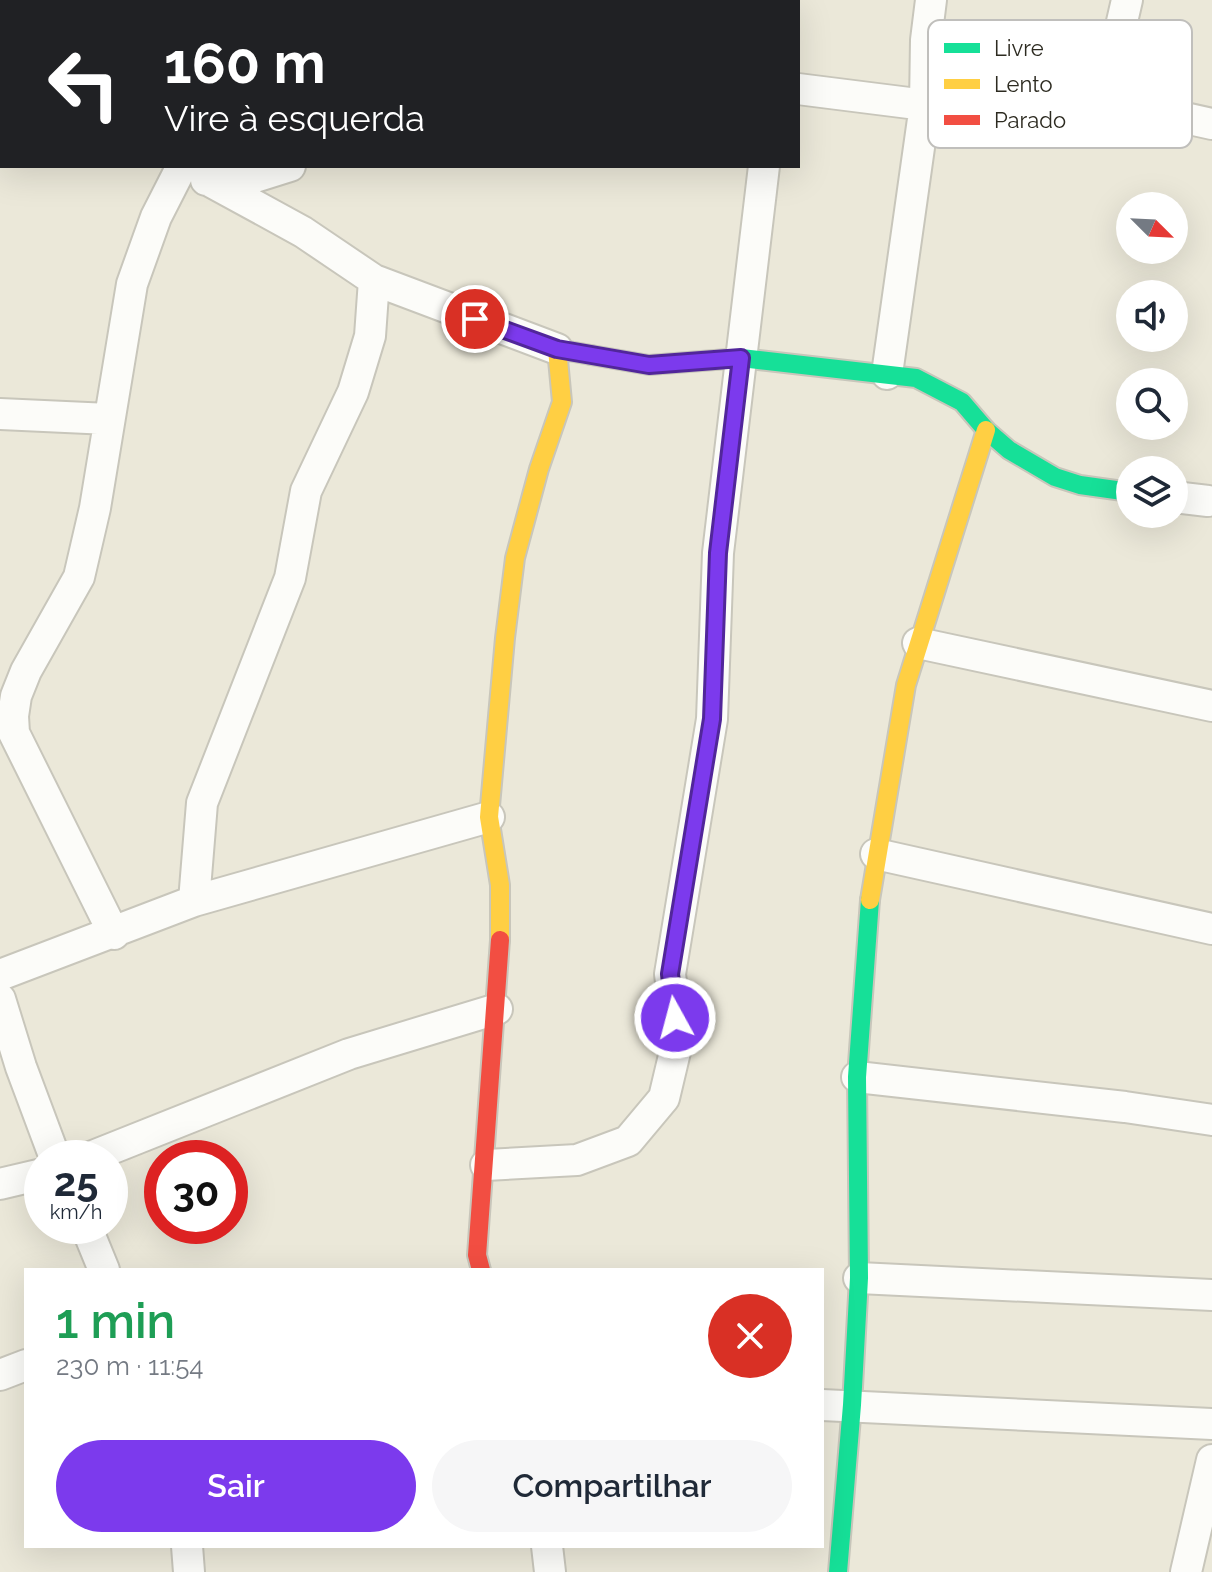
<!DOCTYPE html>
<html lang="pt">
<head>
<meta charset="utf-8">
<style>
  :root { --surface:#fff; --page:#f6f6f7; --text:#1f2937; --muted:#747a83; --accent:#7c3aed }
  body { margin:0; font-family:Raleway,sans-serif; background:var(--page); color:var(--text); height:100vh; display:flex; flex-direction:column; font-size:30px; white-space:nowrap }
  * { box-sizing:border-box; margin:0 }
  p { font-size:26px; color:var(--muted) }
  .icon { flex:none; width:44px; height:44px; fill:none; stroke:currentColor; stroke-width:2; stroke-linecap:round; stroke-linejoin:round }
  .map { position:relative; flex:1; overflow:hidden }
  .side { position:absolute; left:24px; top:1268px; width:800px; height:280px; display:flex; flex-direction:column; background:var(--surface); border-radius:0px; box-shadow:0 8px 32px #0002 }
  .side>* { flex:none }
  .hud { position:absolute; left:0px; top:0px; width:800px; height:168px; box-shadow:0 8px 32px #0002; background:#202124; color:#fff; overflow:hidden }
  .needle { width:52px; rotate:114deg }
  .buttons { position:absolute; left:1116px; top:192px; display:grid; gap:16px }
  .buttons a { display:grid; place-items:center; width:72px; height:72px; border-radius:50%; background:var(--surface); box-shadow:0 8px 32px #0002; font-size:40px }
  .speed { position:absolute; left:24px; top:1140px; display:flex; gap:16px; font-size:40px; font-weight:700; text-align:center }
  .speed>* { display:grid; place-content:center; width:104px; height:104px; border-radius:50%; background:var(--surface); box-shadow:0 8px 32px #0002; line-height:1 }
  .speed small { font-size:20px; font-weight:400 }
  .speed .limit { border:12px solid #d22; background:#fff; color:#111 }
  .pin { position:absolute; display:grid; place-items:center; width:68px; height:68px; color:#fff; margin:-34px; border:4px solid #fff; border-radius:50%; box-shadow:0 2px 8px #0007 }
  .me { position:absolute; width:88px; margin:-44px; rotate:353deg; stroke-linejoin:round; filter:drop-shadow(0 0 6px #0008) }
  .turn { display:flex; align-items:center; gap:28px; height:168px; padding:0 32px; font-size:36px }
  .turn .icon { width:104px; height:104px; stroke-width:2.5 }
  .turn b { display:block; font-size:56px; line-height:68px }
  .round { display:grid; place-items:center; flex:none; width:84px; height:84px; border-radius:42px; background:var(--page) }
  .headline { display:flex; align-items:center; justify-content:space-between; height:136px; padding:0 32px }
  h1 { font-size:48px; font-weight:600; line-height:60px; color:#1e9e55 }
  .primary-button { display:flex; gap:16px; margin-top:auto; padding:16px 32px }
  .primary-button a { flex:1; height:92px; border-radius:48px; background:var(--accent); color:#fff; font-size:32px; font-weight:600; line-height:92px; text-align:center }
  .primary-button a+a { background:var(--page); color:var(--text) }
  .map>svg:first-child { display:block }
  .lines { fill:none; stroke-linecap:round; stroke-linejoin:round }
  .street-casing { stroke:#c8c6bb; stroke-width:34 }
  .fast-casing { stroke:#c8c6bb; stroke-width:22 }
  .slow-casing { stroke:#c8c6bb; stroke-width:22 }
  .jam-casing { stroke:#c8c6bb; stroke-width:22 }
  .street { stroke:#fcfcf9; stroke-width:30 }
  .fast { stroke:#16e098; stroke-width:18 }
  .slow { stroke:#ffcf43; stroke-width:18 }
  .jam { stroke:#f24e42; stroke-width:18 }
  .route-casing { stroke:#51269a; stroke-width:20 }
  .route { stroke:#7c3aed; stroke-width:14 }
  .key { fill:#fff; stroke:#c0bfbc; stroke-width:2 }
  .key-label { font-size:22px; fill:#2d2b21 }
</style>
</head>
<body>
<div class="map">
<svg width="1212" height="1572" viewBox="0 0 1212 1572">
  <rect width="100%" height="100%" fill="#ebe8d9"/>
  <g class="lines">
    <g class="street-casing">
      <path id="street" d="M141,0L145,2
        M748,0V2
        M273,2L274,0
        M798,89L925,105L1001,98L1104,100L1212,124
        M1104,100L1127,0
        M0,108L2,109
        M206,180L255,177L290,166
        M208,180L303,232L374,280L557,349
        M887,374L925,105L926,40L931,0
        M0,414L109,419
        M1174,497L1208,501
        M918,643L1212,706
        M876,854L1212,929
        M194,901L202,803L290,578L306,491L353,392L370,336L374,280
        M114,934L14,733L13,716L16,696L26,671L79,577L95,508L132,284L156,217L182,166
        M0,975L194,901L489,817
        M0,999L21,1067L55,1158
        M857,1077L1125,1107L1212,1120
        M88,1158L349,1054L497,1009
        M486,1165L577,1160L628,1141L664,1098L678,1039L670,974L712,719L718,553L764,166
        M0,1184L42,1174
        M86,1226L104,1270
        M859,1278L1212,1295
        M0,1375L26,1365
        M822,1405L1212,1424
        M187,1546L189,1572
        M547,1546L550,1572
        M1186,1572L1212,1460"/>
    </g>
    <g class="fast-casing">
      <path id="fast" d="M591,355L649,365L741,358L916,378L962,402L986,430L1009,450L1055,477L1080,485L1130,492
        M838,1572L852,1405L859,1278L857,1077L870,900"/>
    </g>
    <g class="slow-casing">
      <path id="slow" d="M870,900L906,685L986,430
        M500,940V885L489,817L505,638L515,558L539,469L562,402L557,349L591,355"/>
    </g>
    <g class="jam-casing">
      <path id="jam" d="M481,1270L477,1255L500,940"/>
    </g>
    <use href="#street" class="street"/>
    <use href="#fast" class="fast"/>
    <use href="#slow" class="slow"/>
    <use href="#jam" class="jam"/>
  </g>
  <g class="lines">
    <g class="route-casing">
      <path id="route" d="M475,319L557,349L649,365L741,358L718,553L712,719L670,974L675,1018"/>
    </g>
    <use href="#route" class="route"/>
  </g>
  <rect x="928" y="20" width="264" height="128" rx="12" class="key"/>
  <rect x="944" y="43" width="36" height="10" fill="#16e098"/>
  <rect x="944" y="79" width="36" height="10" fill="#ffcf43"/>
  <rect x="944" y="115" width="36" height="10" fill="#f24e42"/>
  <g class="key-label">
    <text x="994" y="56">Livre</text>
    <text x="994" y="92">Lento</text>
    <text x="994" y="128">Parado</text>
  </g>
</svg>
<div class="buttons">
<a><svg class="needle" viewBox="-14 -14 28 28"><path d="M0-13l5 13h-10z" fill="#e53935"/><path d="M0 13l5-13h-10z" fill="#747a83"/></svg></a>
<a><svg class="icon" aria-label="sound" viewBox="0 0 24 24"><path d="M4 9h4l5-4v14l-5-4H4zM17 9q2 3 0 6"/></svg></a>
<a><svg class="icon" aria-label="search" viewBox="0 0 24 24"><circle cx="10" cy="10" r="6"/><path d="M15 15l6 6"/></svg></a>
<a><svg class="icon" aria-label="layers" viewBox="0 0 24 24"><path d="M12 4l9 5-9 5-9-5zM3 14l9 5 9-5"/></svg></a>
</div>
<div class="speed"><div>25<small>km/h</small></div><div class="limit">30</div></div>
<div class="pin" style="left:475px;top:319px;background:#d93025"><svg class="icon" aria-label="arrive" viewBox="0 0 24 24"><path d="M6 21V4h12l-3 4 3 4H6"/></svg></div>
<svg class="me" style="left:675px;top:1018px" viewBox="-20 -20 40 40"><circle r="17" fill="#7c3aed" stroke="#fff" stroke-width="3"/><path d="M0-11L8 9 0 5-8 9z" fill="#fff"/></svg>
<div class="hud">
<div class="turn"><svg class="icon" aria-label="left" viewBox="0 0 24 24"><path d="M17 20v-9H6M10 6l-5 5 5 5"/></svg><div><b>160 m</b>Vire à esquerda</div></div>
</div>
<section class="side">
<div class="headline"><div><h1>1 min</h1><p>230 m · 11:54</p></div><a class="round" style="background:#d93025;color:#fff"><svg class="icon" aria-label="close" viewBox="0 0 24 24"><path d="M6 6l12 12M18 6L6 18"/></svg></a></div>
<div class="primary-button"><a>Sair</a><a>Compartilhar</a></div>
</section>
</div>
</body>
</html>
